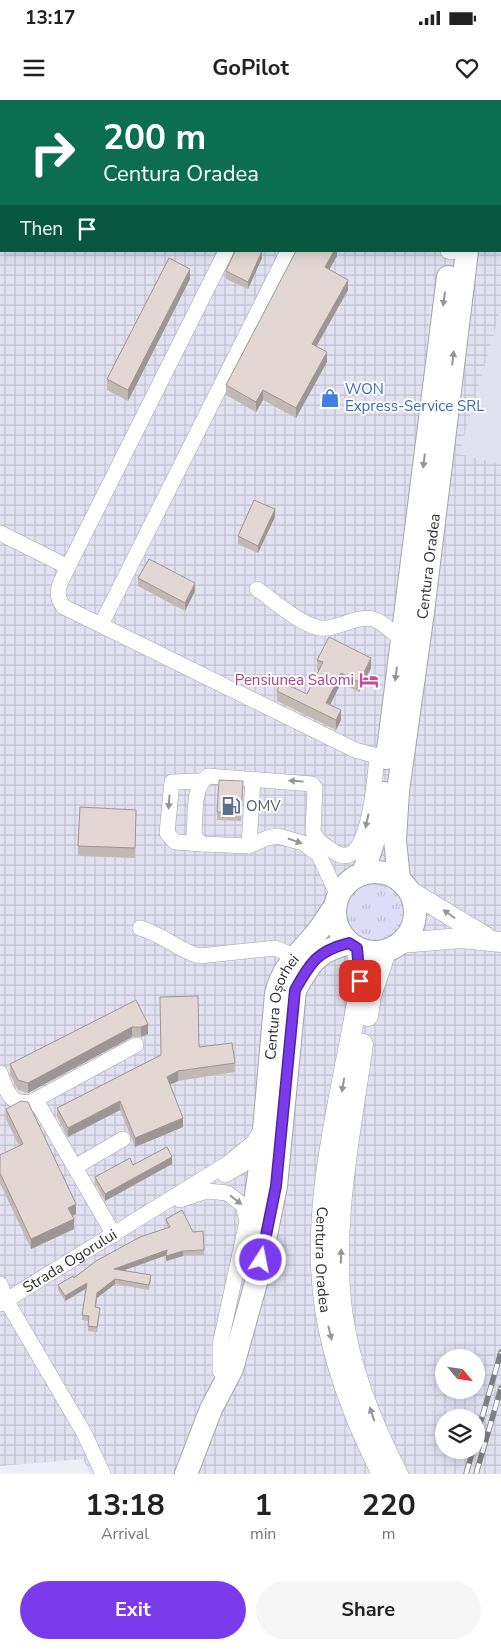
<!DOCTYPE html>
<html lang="en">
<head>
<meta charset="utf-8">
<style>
  :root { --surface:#fff; --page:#f6f6f6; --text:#222; --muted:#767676; --accent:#7c3aed }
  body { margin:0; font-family:"Nunito Sans",sans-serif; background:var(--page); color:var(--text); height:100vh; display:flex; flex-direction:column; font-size:19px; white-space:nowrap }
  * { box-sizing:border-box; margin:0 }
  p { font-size:16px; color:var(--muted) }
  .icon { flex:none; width:28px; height:28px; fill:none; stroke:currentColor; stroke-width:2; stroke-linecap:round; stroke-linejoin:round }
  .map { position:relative; height:1374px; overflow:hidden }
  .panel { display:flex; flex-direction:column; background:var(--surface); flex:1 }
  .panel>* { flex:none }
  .top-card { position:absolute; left:0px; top:0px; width:501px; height:152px; box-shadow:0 2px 12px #0003; background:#0b6e4f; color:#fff; overflow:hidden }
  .needle { width:32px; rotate:119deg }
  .fabs { position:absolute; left:435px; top:1249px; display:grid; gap:10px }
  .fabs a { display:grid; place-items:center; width:50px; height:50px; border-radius:50%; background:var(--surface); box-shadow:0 2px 12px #0003; font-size:25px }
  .pin { position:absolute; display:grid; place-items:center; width:42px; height:42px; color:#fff; margin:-21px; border-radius:10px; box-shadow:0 2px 8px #0006 }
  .me { position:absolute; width:55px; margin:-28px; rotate:11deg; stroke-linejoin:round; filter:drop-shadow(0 0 4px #0008) }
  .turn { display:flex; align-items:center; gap:18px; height:105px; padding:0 20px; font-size:22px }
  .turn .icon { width:65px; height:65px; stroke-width:2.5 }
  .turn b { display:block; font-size:35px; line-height:42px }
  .then { display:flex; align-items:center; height:48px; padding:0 20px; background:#0003; gap:10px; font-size:19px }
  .eta { display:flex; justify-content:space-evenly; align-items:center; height:85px; text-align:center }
  .eta b { font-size:30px; font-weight:700; line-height:35px }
  .primary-button { display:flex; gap:10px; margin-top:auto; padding:10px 20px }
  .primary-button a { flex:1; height:58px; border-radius:30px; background:var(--accent); color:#fff; font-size:20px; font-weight:700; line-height:58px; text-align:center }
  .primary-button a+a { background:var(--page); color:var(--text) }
  .status { display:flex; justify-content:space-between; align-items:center; height:35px; padding:0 25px; background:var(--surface); direction:ltr }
  .status svg { height:14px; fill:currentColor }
  header { display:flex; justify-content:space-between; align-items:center; height:65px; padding:0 20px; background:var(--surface); font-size:22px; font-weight:700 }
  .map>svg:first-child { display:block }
  .built { fill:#e1e1f2 }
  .industrial { fill:url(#industrial-grid); fill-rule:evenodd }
  .grass { fill:url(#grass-tufts) }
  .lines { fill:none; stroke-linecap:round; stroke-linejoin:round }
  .minor-casing { stroke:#a5a5ae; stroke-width:16 }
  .major-casing { stroke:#a5a5ae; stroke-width:21 }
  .highway-casing { stroke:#a5a5ae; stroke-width:24 }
  .minor { stroke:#fff; stroke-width:15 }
  .major { stroke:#fff; stroke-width:20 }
  .highway { stroke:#fff; stroke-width:22 }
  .rail-casing { stroke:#7f7f85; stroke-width:5.5 }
  .rail { stroke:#fff; stroke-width:4; stroke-dasharray:11; stroke-linecap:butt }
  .wall { fill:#c2b9b5 }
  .shaded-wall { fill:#9e9694 }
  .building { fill:#e2d7d3; stroke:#9e9694 }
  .oneway { fill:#969698 }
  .route-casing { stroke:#51269a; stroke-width:12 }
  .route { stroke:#7c3aed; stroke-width:9 }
  .labels { text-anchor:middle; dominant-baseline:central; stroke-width:4; stroke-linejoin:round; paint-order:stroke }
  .shop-label { font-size:15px; fill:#366cbe; stroke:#fff; text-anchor:start }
  .street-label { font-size:15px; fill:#2e2e31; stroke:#fff }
  .hotel-label { font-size:15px; fill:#b23c85; stroke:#fff; text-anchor:end }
  .service-label { font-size:15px; fill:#4e5e75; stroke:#fff; text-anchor:start }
</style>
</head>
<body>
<div class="status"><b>13:17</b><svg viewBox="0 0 49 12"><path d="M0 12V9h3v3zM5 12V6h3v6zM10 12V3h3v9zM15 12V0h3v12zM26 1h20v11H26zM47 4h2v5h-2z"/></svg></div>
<header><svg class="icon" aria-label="menu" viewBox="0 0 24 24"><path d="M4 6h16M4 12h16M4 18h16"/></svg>GoPilot<svg class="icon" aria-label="heart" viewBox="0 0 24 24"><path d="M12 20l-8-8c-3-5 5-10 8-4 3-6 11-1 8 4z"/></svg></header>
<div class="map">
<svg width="501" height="1374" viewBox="0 0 501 1374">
  <defs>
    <pattern id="industrial-grid" width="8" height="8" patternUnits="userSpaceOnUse" patternTransform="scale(1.25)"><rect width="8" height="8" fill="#e1e1f2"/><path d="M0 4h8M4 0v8" fill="none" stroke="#c1c1d0"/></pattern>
    <pattern id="grass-tufts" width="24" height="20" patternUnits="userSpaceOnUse" patternTransform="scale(1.25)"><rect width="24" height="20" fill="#ddddf7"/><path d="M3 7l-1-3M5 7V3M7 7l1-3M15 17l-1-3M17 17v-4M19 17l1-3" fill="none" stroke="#bebed4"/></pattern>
  </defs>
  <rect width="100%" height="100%" fill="#eeeef8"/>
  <path class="built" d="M501,209V364L459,354Z"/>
  <path class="industrial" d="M0,0H501V209L459,354L501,364V1374H90L83,1359L0,1366ZM1,1H500V151H1ZM444,1258H476V1290H444ZM444,1318H476V1350H444Z"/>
  <path class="grass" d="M346 812a27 27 0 1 1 54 0a27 27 0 1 1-54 0Z"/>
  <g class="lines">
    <g class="minor-casing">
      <g id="minor">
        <path d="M226,151L68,467C61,482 52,493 64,507L355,650L377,656L387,651"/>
        <path d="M448,151L451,152"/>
        <path d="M0,433L68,467"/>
        <path d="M257,489C273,500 301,525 320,528C328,529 336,526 343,524C374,512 377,519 401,539"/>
        <path d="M101,525L288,151"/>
        <path d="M201,681L172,682L167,733L175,742L203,744"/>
        <path d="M249,746L253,679"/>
        <path d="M338,796L319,755L303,743L278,736L267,738L249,746L203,744L197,740L194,734C196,716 192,687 208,676L312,684L315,688L313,732C318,742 327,747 336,753C370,773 375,673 377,656"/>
        <path d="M140,828C162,834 178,850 199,856L275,848L294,856"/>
        <path d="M0,973C4,982 7,998 17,1001C26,1004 31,1000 40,1007L114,1135"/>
        <path d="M33,1001L136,945"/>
        <path d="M75,1067L123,1039"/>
        <path d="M225,1075L244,1064L264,1049"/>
        <path d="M180,1100L207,1091L227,1093L243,1105L247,1121L220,1245V1271"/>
        <path d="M0,1184L6,1200L84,1333L103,1374"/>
        <path id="s1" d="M0,1204L227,1064L254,1042L262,1028"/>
      </g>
    </g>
    <g class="major-casing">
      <g id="major">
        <path d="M408,790L486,837"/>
        <path d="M400,843L461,838L501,842"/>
        <path id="s2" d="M357,849L360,881L358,897C341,997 309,1107 325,1209C334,1266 356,1323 382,1374"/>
        <path d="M368,916L371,896L386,851"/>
        <path d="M363,944C351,1033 330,1127 343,1217C351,1271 373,1326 398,1374"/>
      </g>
    </g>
    <g class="highway-casing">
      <g id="highway">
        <path d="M500,16L501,12"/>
        <path d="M387,658L448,177"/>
        <circle cx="375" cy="812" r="40"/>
        <path d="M363,774L379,724L383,693"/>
        <path id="s3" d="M399,780L395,740L398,691L423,512L467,151"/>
        <path id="s4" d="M250,1140L262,1052L276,894C283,866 296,857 314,836C322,827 328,816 335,806"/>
        <path d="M186,1374L211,1309L232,1269L257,1179L276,1086L295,890C311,862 317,851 349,843"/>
      </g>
    </g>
    <use href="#minor" class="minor"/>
    <use href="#major" class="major"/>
    <use href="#highway" class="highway"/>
    <g class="rail-casing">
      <path id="rail" d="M476,1338L501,1252
        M466,1374L473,1350
        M476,1374L501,1288"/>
    </g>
    <use href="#rail" class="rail"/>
  </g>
  <path class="wall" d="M262,151V158L248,189L226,179V171Z
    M337,151V156L329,170L348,190L316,247L327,262L296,318L263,300L256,312L226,295V285Z
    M190,179L128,301L107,290V279Z
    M275,417L258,453L238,444V436Z
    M138,478L195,491L185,511L138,486Z
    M317,560L371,568L359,592L341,583L330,605L341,620L336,630L277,601V591L307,594L319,571L317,570Z
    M243,689L241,721L217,720V712Z
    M136,720L135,758L78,756V746Z
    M136,900L148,934L141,937H132L28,993L18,990L10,974V964Z
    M199,947L235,963V972L178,981L170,985L183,1027L135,1047L120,1010L68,1037L57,1017V1008Z
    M6,1009L76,1114L72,1116L74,1129L31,1149L0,1083V1055L19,1046L6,1019Z
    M172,1064L105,1101L95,1083V1077L133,1065Z
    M166,1119L193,1132L203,1131L204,1155L183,1156L166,1161V1155L123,1170L151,1180L149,1190L115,1184L97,1198L96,1207L100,1213L97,1232L88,1231V1221L82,1220V1215L87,1188L65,1201L58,1190V1185L74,1178L168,1127L166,1124Z"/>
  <path class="shaded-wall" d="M262,151V158L248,189V182Z
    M334,151H337V156L325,177V167Z
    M190,169V179L128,301V290Z
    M348,180V190L312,254V244Z
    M327,252V262L296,318V308Z
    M263,290V300L256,312V302Z
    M275,409V417L258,453V446Z
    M195,483V491L185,511V503Z
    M371,558V568L359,592V582Z
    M341,573V583L326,613V603Z
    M341,610V620L336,630V620Z
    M148,924V934L141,937V927Z
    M132,927V937L28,993V983Z
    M178,971V981L167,986V977Z
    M120,1001V1010L68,1037V1028Z
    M183,1018V1027L135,1047V1038Z
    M172,1057V1064L105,1101V1094Z
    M76,1104V1114L68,1118V1108Z
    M74,1119V1129L31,1149V1139Z
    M167,1150V1155L114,1174V1169Z
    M183,1151V1156L166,1161V1156Z
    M115,1179V1184L97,1198L95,1212L97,1193Z
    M87,1183V1188L65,1201V1196Z"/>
  <path class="building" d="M447,0H472L471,1H446Z
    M235,151H262L248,182L226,171Z
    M296,151H334L325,167L348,180L312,244L327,252L296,308L263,290L256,302L226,285Z
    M169,158L190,169L128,290L107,279Z
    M254,400L275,409L258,446L238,436Z
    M149,459L195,483L185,503L138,478Z
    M329,537L371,558L359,582L341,573L326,603L341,610L336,620L277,591L281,582L307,594L323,562L317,560Z
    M219,680L243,681L241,713L217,712Z
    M80,707L136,710L135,748L78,746Z
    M198,896L199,947L232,943L235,963L178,971L167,977L183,1018L135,1038L120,1001L68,1028L57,1008L161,955L160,897Z
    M136,900L148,924L141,927H132L28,983L18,980L10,964Z
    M21,1001L28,1002L76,1104L68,1108L74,1119L31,1139L0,1073V1055L23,1044L6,1009Z
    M167,1047L172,1057L105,1094L95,1077L130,1058L133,1065Z
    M182,1110L193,1132L203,1131L204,1150L183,1151L166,1156L167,1150L114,1169L151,1175L149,1185L115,1179L97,1193L95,1207L100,1208L97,1227L88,1226L89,1216L82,1215L87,1183L65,1196L58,1185L73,1176L74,1178L96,1161L140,1137L170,1127L166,1119Z"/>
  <defs><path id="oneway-solid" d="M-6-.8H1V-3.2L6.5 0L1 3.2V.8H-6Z" transform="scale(1.25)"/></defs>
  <g class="oneway">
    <use href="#oneway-solid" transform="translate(444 199) rotate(98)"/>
    <use href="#oneway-solid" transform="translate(453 258) rotate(-83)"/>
    <use href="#oneway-solid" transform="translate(424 361) rotate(97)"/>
    <use href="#oneway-solid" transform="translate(396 574) rotate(97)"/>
    <use href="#oneway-solid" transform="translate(296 681) rotate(-177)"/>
    <use href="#oneway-solid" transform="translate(169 702) rotate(94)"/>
    <use href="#oneway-solid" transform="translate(367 721) rotate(102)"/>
    <use href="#oneway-solid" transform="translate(295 741) rotate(19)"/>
    <use href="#oneway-solid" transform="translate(449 814) rotate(-145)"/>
    <use href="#oneway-solid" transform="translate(343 985) rotate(100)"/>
    <use href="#oneway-solid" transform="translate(236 1100) rotate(38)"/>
    <use href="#oneway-solid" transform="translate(341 1156) rotate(-89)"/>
    <use href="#oneway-solid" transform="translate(330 1233) rotate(77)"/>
    <use href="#oneway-solid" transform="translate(372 1314) rotate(-109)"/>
  </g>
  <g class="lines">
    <g class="route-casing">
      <path id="route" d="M261,1160L276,1086L295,890C311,862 317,851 349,843L357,848L360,881"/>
    </g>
    <use href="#route" class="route"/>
  </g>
  <defs>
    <g id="shop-bare" transform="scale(1.5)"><path d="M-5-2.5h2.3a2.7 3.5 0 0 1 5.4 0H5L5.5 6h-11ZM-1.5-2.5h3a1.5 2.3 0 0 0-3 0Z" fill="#3f7fe0" stroke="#fff" stroke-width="2.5" paint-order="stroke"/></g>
    <g id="hotel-bare" transform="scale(1.5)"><path d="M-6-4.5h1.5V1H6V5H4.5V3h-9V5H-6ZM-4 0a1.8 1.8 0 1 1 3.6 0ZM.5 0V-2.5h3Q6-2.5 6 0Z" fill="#d1479c" stroke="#fff" stroke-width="2.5" paint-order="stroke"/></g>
    <g id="fuel-bare" transform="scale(1.5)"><path d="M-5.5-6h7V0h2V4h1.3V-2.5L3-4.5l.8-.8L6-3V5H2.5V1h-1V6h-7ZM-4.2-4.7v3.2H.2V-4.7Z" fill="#5c6f8a" stroke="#fff" stroke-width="2.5" paint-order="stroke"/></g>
  </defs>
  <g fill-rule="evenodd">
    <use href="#shop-bare" x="330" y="298"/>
    <use href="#hotel-bare" x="369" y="580"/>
    <use href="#fuel-bare" x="231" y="706"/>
  </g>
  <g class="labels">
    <g class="shop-label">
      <text x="345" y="289">WON<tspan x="345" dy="17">Express-Service SRL</tspan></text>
    </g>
    <g class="street-label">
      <text stroke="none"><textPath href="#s3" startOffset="316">Centura Oradea</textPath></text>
      <text stroke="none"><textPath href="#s4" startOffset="236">Centura Oșorhei</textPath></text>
      <text stroke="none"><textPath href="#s2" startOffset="314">Centura Oradea</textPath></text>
      <text stroke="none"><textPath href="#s1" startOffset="82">Strada Ogorului</textPath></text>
    </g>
    <g class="hotel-label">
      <text x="354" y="580">Pensiunea Salomi</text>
    </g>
    <g class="service-label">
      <text x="246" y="706">OMV</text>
    </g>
  </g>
</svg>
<div class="fabs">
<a><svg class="needle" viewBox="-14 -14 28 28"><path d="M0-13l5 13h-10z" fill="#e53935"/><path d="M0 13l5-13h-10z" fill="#767676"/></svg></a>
<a><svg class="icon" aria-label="layers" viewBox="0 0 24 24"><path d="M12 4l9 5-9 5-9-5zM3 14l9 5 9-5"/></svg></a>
</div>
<div class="pin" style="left:360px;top:881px;background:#d93025"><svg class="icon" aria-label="arrive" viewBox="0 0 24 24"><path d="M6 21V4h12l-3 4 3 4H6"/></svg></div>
<svg class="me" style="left:261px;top:1160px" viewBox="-20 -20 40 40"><circle r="17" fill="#7c3aed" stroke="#fff" stroke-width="3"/><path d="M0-11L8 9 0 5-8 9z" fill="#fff"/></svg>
<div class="top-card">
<div class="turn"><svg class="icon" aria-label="right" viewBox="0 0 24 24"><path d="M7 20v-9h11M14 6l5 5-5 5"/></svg><div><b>200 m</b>Centura Oradea</div></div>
<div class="then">Then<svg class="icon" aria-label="arrive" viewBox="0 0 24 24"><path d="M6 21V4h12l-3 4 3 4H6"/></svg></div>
</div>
</div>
<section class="panel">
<div class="eta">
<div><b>13:18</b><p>Arrival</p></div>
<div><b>1</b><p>min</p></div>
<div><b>220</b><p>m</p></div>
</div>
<div class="primary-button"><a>Exit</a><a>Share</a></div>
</section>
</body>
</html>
